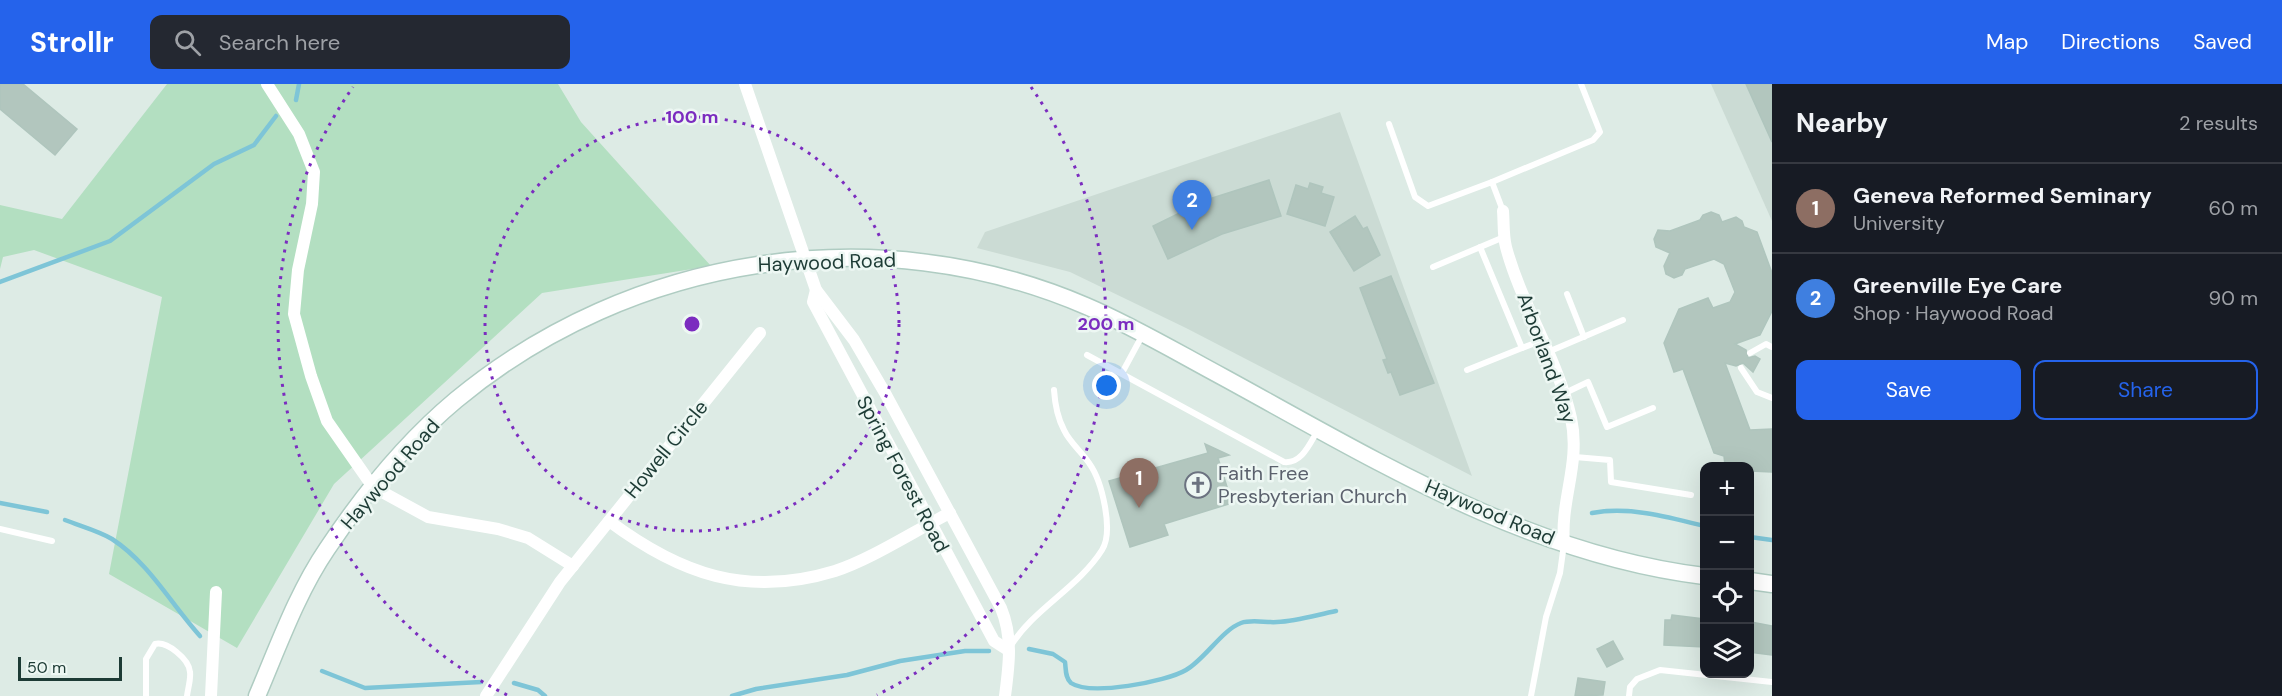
<!DOCTYPE html>
<html lang="en">
<head>
<meta charset="utf-8">
<style>
  :root { --surface:#171b24; --page:#242831; --text:#f1f3f6; --muted:#9ea1a6; --line:#363941; --accent:#2563eb }
  body { margin:0; font-family:"DM Sans",sans-serif; background:var(--page); color:var(--text) }
  .controls { position:absolute; right:18px; bottom:18px; display:grid; overflow:hidden; border-radius:12px; box-shadow:0 6px 24px #0002 }
  .controls button { width:54px; height:54px; display:grid; place-items:center; padding:0; border:0; border-bottom:2px solid var(--line); background:var(--surface); color:var(--text); font:30px sans-serif }
  .scale { position:absolute; left:18px; bottom:15px; width:104px; box-sizing:border-box; padding-left:6px; border:3px solid #1d3b35; border-top:0; font-size:16px; line-height:21px; white-space:nowrap; color:#1d3b35; -webkit-text-stroke:4px #edf7f3; paint-order:stroke }
  .you { position:absolute; left:1107px; top:302px; width:21px; height:21px; margin:-15px; border:4px solid #fff; border-radius:50%; background:#1a73e8; box-shadow:0 0 0 9px #1a73e833 }
  .badge { display:grid; place-items:center; width:39px; height:39px; border-radius:50%; background:var(--accent); color:#fff; font-size:20px; font-weight:700 }
  .pin { position:absolute; translate:-50% -50px; filter:drop-shadow(0 2px 3px #0008) }
  .pin::after { content:''; position:absolute; top:32px; width:21px; height:18px; background:inherit; clip-path:polygon(0 0,100% 0,50% 100%) }
  .list { margin:0; padding:0; list-style:none }
  h2 { display:flex; justify-content:space-between; align-items:center; height:78px; margin:0; padding:0 24px; font-size:26px }
  h2 small { font-size:20px; font-weight:400; color:var(--muted) }
  .list li { display:grid; grid-template-columns:39px 1fr auto; gap:18px; align-items:center; box-sizing:border-box; height:90px; padding:0 24px; border-top:2px solid var(--line) }
  .list b { display:block; font-size:22px; white-space:nowrap }
  .list p { margin:0; font-size:20px; white-space:nowrap; color:var(--muted) }
  .list em { font-size:20px; font-style:normal; color:var(--muted) }
  .actions { display:flex; gap:12px; padding:18px 24px }
  .actions a { flex:1; padding:14px 0; border:2px solid var(--accent); border-radius:12px; text-align:center; font-size:21px; color:var(--accent) }
  .actions .main { background:var(--accent); color:#fff }
  .icon { flex:none; width:33px; height:33px; fill:none; stroke:currentColor; stroke-width:2; stroke-linecap:round; stroke-linejoin:round }
  .map { position:relative; flex:none; width:1772px; height:612px; overflow:hidden }
  header { display:flex; align-items:center; gap:36px; box-sizing:border-box; height:84px; padding:0 30px; background:var(--accent); color:#fff }
  header strong { font-size:28px }
  nav { display:flex; gap:33px; margin-inline-start:auto; font-size:21px }
  .search { width:420px; height:54px; background:var(--page); display:flex; align-items:center; gap:15px; box-sizing:border-box; padding:0 21px; border-radius:12px; color:var(--muted); font-size:22px }
  main { display:flex }
  aside { flex:1; background:var(--surface) }
  .map>svg:first-child { display:block }
</style>
</head>
<body>
<header>
<strong>Strollr</strong>
<div class="search"><svg class="icon" aria-label="search" viewBox="0 0 24 24"><circle cx="10" cy="10" r="6"/><path d="M15 15l6 6"/></svg>Search here</div>
<nav><a>Map</a><a>Directions</a><a>Saved</a></nav>
</header>
<main>
<div class="map">
<svg width="1772" height="612" viewBox="0 0 1772 612">
  <rect width="100%" height="100%" fill="#ddebe5"/>
  <g fill="#cbdbd4">
    <polygon points="1711,0 1772,0 1772,137"/>
    <polygon points="1340,28 1472,392 1186,244 1070,188 977,164 985,148"/>
  </g>
  <polygon fill="#b3dfc1" points="167,0 558,0 581,38 711,182 542,209 334,400 237,564 109,490 162,213 34,166 3,173 0,185 0,121 62,135"/>
  <g fill="none" stroke-linecap="round" stroke-linejoin="round">
    <g stroke="#7ec5d7" stroke-width="4.5">
      <polyline points="296,16 299,0"/>
      <polyline points="0,198 110,157 214,80 254,61 276,32"/>
      <polyline points="0,419 47,428"/>
      <path d="M1592 429C1629 422 1669 433 1704 442"/>
      <path d="M65 436C80 442 99 447 112 455 149 479 171 520 200 552"/>
      <polyline points="1750,453 1772,456"/>
      <path d="M1029 565 1053 570 1065 578C1066 585 1065 594 1071 599 1090 612 1166 598 1186 586 1205 575 1222 546 1241 539 1252 535 1266 539 1277 538 1297 537 1316 531 1336 527"/>
      <polyline points="322,587 365,604 481,598"/>
      <polyline points="514,599 538,606 545,612"/>
      <polyline points="732,612 756,605 847,591 900,577 965,567 989,567"/>
    </g>
  </g>
  <g fill="#b2c6be" stroke="#afc5bd" stroke-width="1.5">
    <polygon points="0,0 23,0 77,45 55,71 0,25"/>
    <polygon points="1746,0 1772,0 1772,58"/>
    <polygon points="1269,96 1281,132 1222,150 1168,175 1153,142 1206,116"/>
    <polygon points="1310,99 1323,103 1321,109 1334,113 1325,142 1287,130 1296,101 1308,105"/>
    <polygon points="1711,128 1719,131 1722,138 1736,133 1742,137 1744,143 1757,148 1772,189 1772,227 1760,251 1735,260 1746,266 1748,274 1755,272 1760,275 1753,288 1743,279 1736,282 1725,279 1750,346 1772,345 1772,388 1751,387 1749,382 1725,382 1724,372 1714,369 1683,285 1674,288 1664,259 1679,225 1708,214 1713,224 1730,218 1735,208 1724,180 1714,175 1685,185 1682,191 1674,194 1666,190 1664,182 1670,169 1656,163 1654,155 1658,146 1670,147 1700,136 1703,131"/>
    <polygon points="1355,132 1363,145 1367,143 1380,171 1354,187 1330,148"/>
    <polygon points="1391,192 1434,299 1400,311 1391,288 1388,289 1383,276 1387,275 1360,204"/>
    <polygon points="1205,360 1229,371 1218,374 1232,419 1164,440 1168,451 1130,463 1109,397 1208,369"/>
    <polygon points="1672,531 1704,535 1704,563 1664,561 1665,536 1671,536"/>
    <polygon points="1751,538 1772,542 1772,571 1749,568"/>
    <polygon points="1613,557 1623,575 1607,583 1597,565"/>
    <polygon points="1578,594 1605,598 1603,611 1575,612"/>
  </g>
  <g fill="none" stroke-linecap="round" stroke-linejoin="round">
    <g stroke="#afccc2" stroke-width="19">
      <g id="secondary">
        <polyline points="1750,497 1772,500"/>
        <path d="M257 612C278 563 297 509 327 465 363 411 407 357 456 316 631 171 877 132 1086 222 1133 242 1178 269 1223 293 1375 376 1529 471 1704 492"/>
      </g>
    </g>
    <g stroke="#fff" stroke-width="6">
      <polyline points="1389,40 1415,113 1428,122 1492,98 1503,127"/>
      <polyline points="1492,98 1593,56 1600,48 1581,0"/>
      <polyline points="1480,163 1522,264 1543,256"/>
      <polyline points="1433,183 1504,153"/>
      <polyline points="1567,210 1584,253"/>
      <polyline points="1548,268 1623,236"/>
      <polyline points="1750,269 1766,260 1772,263"/>
      <path d="M1087 271 1284 378C1302 380 1310 359 1318 346"/>
      <polyline points="1741,284 1757,308 1772,314"/>
      <polyline points="1467,286 1522,264"/>
      <polyline points="1122,289 1143,250"/>
      <polyline points="1565,309 1588,298 1607,343 1653,324"/>
      <polyline points="1575,373 1610,376 1611,398 1691,411"/>
      <polyline points="0,445 52,457"/>
      <path d="M1010 563C1033 525 1078 504 1102 466 1114 447 1102 397 1089 379 1082 368 1070 359 1064 346 1057 333 1055 321 1054 306"/>
      <path d="M146 612V575L155 560C167 557 189 575 190 588 191 595 188 604 187 612"/>
      <polyline points="1531,612 1546,533 1560,489 1564,460"/>
      <polyline points="1629,612 1630,603 1637,595 1660,586 1772,598"/>
    </g>
    <g stroke="#fff" stroke-width="12">
      <polyline points="267,0 299,50 314,88 312,120 298,186 294,230 311,292 327,337 373,403 428,433 498,445 528,454 573,482"/>
      <path d="M745 0 816 206 854 256 885 309 1001 524C1013 553 1009 581 1005 612"/>
      <path d="M1503 127C1504 139 1503 152 1506 163 1521 220 1558 275 1571 334 1581 379 1560 416 1564 460"/>
      <polyline points="816,206 813,218 994,557 1008,566"/>
      <path d="M609 437C680 490 747 514 835 487 870 476 916 446 950 429"/>
      <polyline points="211,612 216,508"/>
      <polyline points="486,612 560,498 760,249"/>
    </g>
    <use href="#secondary" stroke="#fff" stroke-width="16"/>
  </g>
  <g fill="none" stroke="#7b2cbf" stroke-width="3" stroke-dasharray="3 6">
    <circle cx="692" cy="240" r="207"/>
    <path d="M507 611A414 414 0 0 1 353 3M1031 3A414 414 0 0 1 877 611"/>
  </g>
  <defs>
    <g id="church-ring" transform="scale(1.35)"><circle r="9.5" fill="#edf7f3" stroke="#6b7280" stroke-width="1.5"/><path d="M-1.2-6h2.4v3.5h3.3v2.4h-3.3V6h-2.4V-.1h-3.3v-2.4h3.3Z" fill="#6b7280"/></g>
  </defs>
  <g fill-rule="evenodd">
    <use href="#church-ring" x="1198" y="401"/>
  </g>
  <g text-anchor="middle" stroke-width="5" stroke-linejoin="round" paint-order="stroke">
    <g font-size="20" fill="#1d3b35" stroke="#edf7f3">
      <text transform="translate(827 178) rotate(-2)" y="7">Haywood Road</text>
      <text transform="translate(1547 274) rotate(70)" y="7">Arborland Way</text>
      <text transform="translate(666 365) rotate(-51)" y="7">Howell Circle</text>
      <text transform="translate(390 390) rotate(-49)" y="7">Haywood Road</text>
      <text transform="translate(903 390) rotate(62)" y="7">Spring Forest Road</text>
      <text transform="translate(1490 428) rotate(23)" y="7">Haywood Road</text>
    </g>
    <g font-size="20" fill="#5b616d" stroke="#edf7f3" text-anchor="start">
      <text x="1218" y="396">Faith Free<tspan x="1218" dy="23">Presbyterian Church</tspan></text>
    </g>
  </g>
  <circle cx="692" cy="240" r="9" fill="#7b2cbf" stroke="#edf7f3" stroke-width="3"/>
  <g font-size="18" text-anchor="middle" font-weight="bold" fill="#7b2cbf" stroke="#edf7f3" stroke-width="5" stroke-linejoin="round" paint-order="stroke">
    <text x="692" y="39">100 m</text>
    <text x="1106" y="246">200 m</text>
  </g>
</svg>
<div class="controls">
<button>+</button>
<button>−</button>
<button><svg class="icon" aria-label="locate" viewBox="0 0 24 24"><circle cx="12" cy="12" r="6"/><path d="M12 2v4M12 18v4M2 12h4M18 12h4"/></svg></button>
<button><svg class="icon" aria-label="layers" viewBox="0 0 24 24"><path d="M12 4l9 5-9 5-9-5zM3 14l9 5 9-5"/></svg></button>
</div>
<div class="scale">50 m</div>
<div class="you"></div>
<div class="pin badge" style="left:1139px;top:424px;background:#8d6e63">1</div>
<div class="pin badge" style="left:1192px;top:146px;background:#3f7fe0">2</div>
</div>
<aside>
<h2>Nearby<small>2 results</small></h2>
<ul class="list">
<li><span class="badge" style="background:#8d6e63">1</span><div><b>Geneva Reformed Seminary</b><p>University</p></div><em>60 m</em></li>
<li><span class="badge" style="background:#3f7fe0">2</span><div><b>Greenville Eye Care</b><p>Shop · Haywood Road</p></div><em>90 m</em></li>
</ul>
<div class="actions"><a class="main">Save</a><a>Share</a></div>
</aside>
</main>
</body>
</html>
